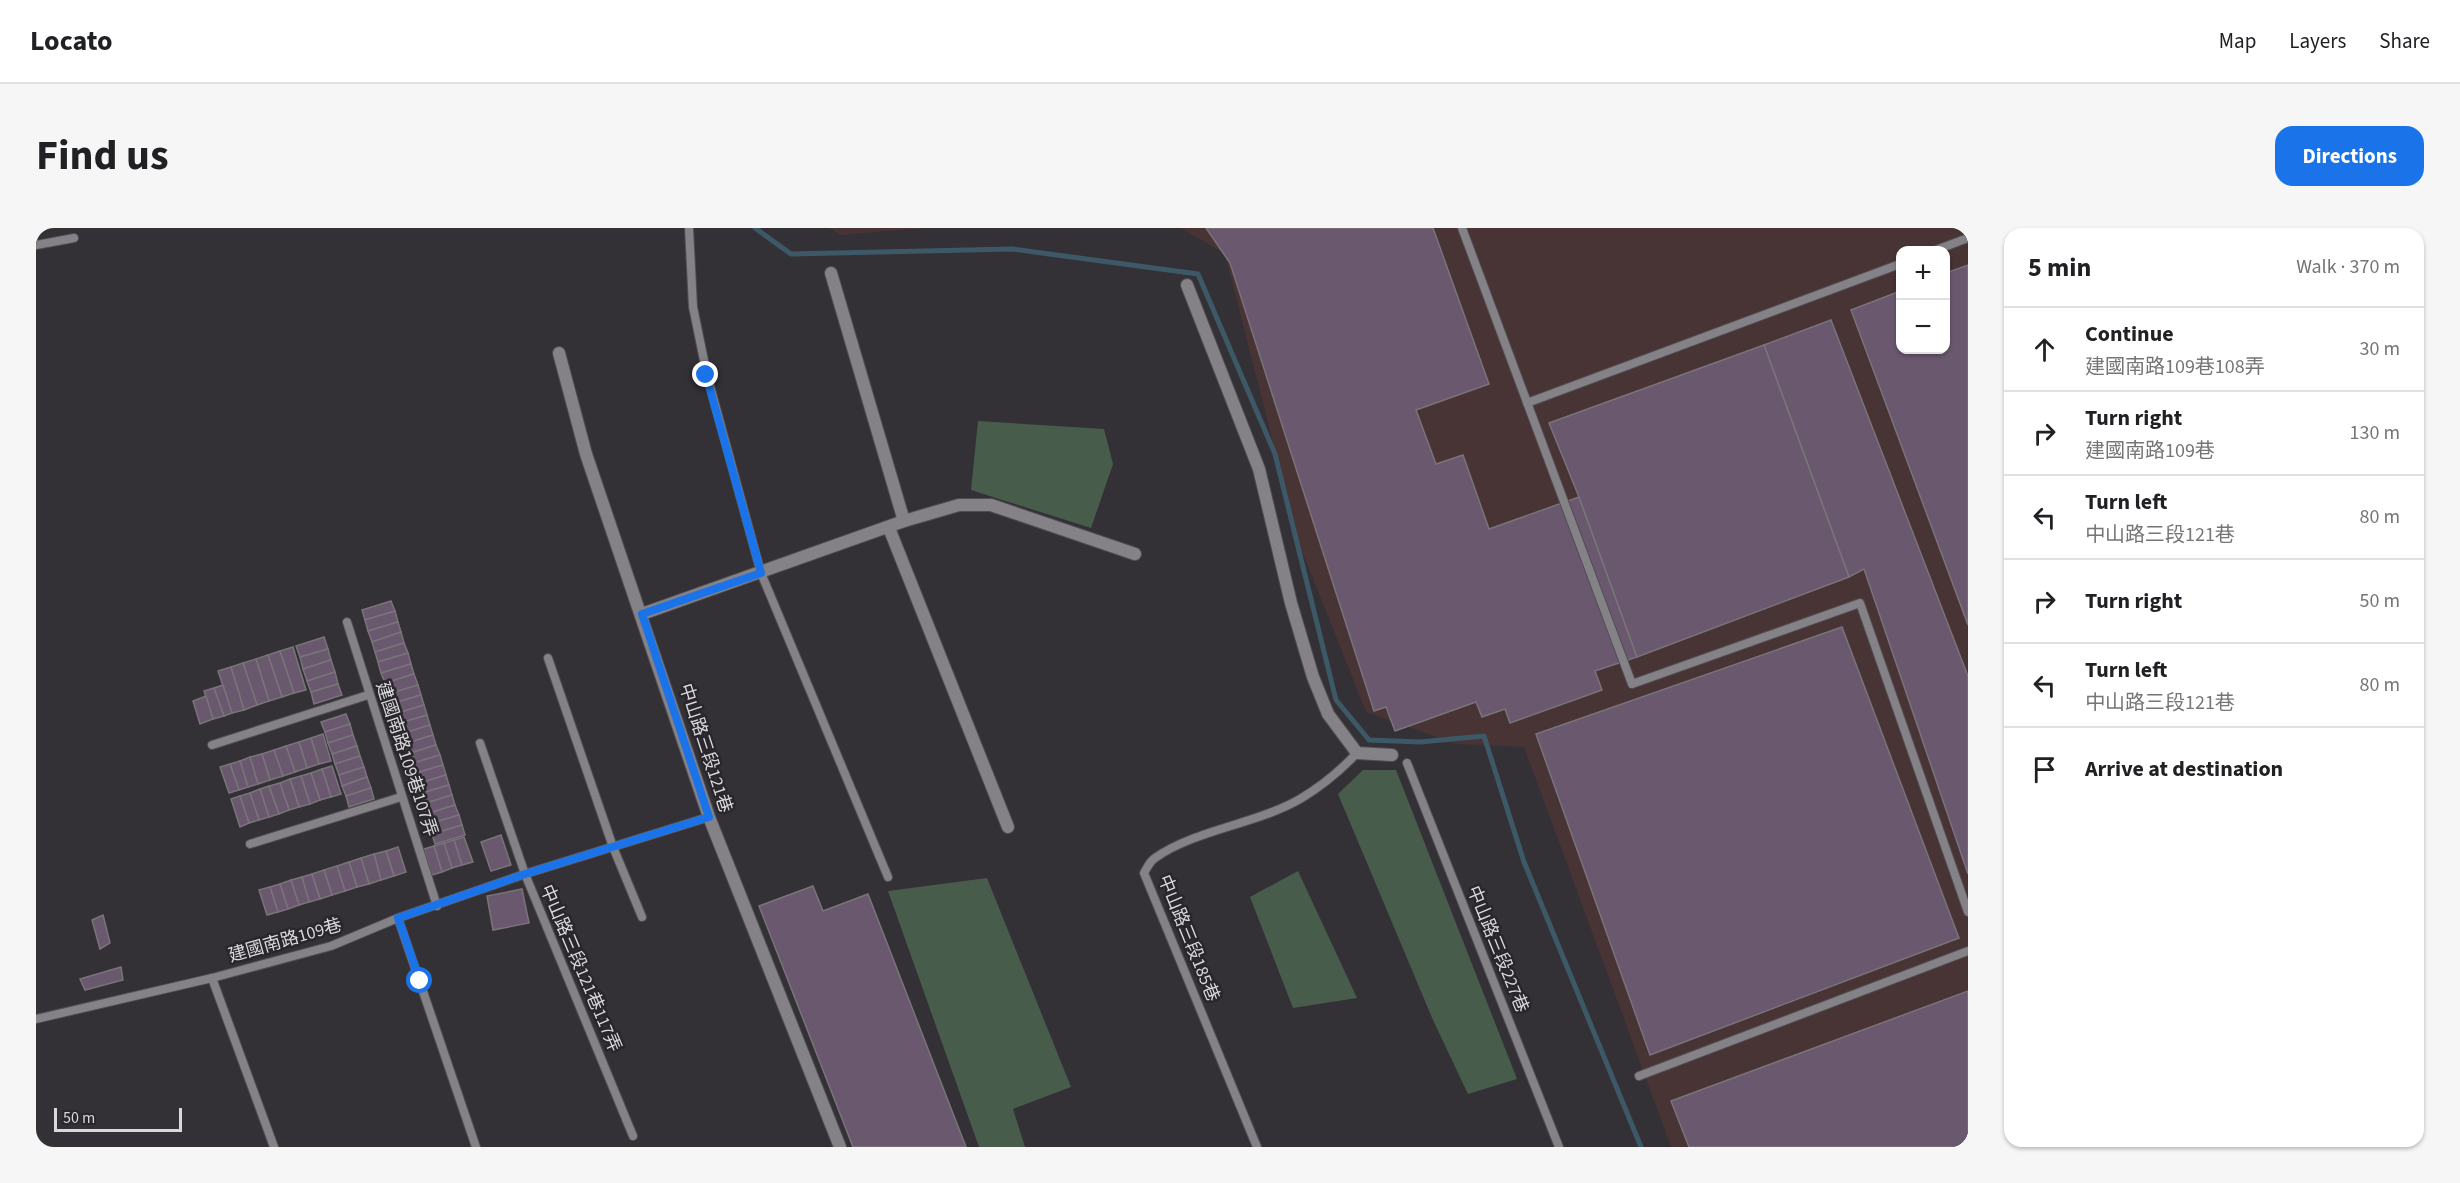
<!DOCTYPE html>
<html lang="en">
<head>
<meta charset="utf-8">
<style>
  :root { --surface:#fff; --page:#f6f6f6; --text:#202124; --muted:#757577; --line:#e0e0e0; --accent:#1a73e8 }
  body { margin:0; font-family:"Source Sans 3","Noto Sans TC",sans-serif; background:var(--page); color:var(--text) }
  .controls { position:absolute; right:18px; top:18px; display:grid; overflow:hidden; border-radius:12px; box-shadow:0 2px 4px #0004 }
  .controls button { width:54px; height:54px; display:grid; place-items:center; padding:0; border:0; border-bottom:2px solid var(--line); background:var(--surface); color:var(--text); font:30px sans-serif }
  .scale { position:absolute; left:18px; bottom:15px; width:128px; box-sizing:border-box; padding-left:6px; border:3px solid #dad8db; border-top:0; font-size:16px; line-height:21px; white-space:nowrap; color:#dad8db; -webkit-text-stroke:4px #29272c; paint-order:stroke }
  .stop { position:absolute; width:18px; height:18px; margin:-14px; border:4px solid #1a73e8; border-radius:50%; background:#fff }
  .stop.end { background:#1a73e8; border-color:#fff; box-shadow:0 2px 6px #0008 }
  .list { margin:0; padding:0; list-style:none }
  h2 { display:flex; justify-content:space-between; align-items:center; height:78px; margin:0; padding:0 24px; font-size:26px }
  h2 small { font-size:20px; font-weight:400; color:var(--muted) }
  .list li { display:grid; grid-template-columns:39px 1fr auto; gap:18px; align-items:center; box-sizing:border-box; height:84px; padding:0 24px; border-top:2px solid var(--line) }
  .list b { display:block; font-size:22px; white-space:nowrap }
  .list p { margin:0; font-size:20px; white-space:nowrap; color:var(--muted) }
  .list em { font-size:20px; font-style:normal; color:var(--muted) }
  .icon { flex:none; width:33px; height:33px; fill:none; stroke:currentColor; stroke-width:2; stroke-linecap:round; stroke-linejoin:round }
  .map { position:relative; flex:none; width:1932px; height:919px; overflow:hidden; border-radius:18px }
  header { display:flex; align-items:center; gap:36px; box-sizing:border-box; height:84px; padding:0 30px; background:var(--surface); border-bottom:2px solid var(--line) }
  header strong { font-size:28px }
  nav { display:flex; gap:33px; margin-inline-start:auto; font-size:21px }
  .intro { display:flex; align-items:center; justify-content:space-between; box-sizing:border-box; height:144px; padding:0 36px }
  h1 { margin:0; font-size:42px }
  .button { padding:15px 27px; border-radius:18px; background:var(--accent); color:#fff; font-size:21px; font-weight:700 }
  main { display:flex; gap:36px; padding:0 36px }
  aside { flex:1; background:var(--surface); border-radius:18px; box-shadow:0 2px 4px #0004 }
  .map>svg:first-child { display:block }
</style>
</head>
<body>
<header>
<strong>Locato</strong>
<nav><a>Map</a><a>Layers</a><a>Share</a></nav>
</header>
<div class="intro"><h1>Find us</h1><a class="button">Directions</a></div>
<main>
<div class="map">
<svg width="1932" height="919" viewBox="0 0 1932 919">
  <rect width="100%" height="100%" fill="#333136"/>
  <g fill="#483335" fill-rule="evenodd">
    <polygon points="793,0 889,0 804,7"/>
    <path d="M1145 0H1932V919H1635L1488 519 1420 516 1330 484 1262 313 1189 26ZM1864 22H1910V122H1864Z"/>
  </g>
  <g fill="#485c4b">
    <polygon points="942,193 1068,201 1077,236 1055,300 935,262"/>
    <polygon points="1327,542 1360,542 1481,851 1432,866 1397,792 1302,566"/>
    <polygon points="1262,643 1321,770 1257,780 1214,669"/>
    <polygon points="951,650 1035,859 977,881 989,919 943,919 852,663"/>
  </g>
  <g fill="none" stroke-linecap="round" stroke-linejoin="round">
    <polyline stroke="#3d5968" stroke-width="5" points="719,0 755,26 976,21 1162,46 1239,226 1300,472 1333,512 1384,514 1448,508 1488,634 1605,919"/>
  </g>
  <g fill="#6a586f" stroke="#787479" stroke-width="1.5">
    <polygon points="1170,0 1397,0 1453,156 1380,182 1400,236 1427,227 1453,301 1543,269 1601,429 1559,443 1566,462 1474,495 1469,481 1446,489 1440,474 1359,503 1350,479 1338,483 1194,35"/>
    <polygon points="1932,37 1932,397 1815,82 1864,63 1864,122 1910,122 1910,45"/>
    <polygon points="1795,92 1932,448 1932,646 1828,341 1813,349 1728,117"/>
    <polygon points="1728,117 1813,349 1601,429 1543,269 1513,195"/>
    <polygon points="355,373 359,383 329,392 326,382"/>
    <polygon points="359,383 362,394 332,403 329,392"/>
    <polygon points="362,394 365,404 336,414 332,403"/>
    <polygon points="1806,399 1923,710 1614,827 1500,506"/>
    <polygon points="365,404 368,415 339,424 336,414"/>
    <polygon points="288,409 292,421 264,429 260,418"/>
    <polygon points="368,415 372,425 342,434 339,424"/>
    <polygon points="257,419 270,462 258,465 244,423"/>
    <polygon points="292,421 295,432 267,441 264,429"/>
    <polygon points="244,423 258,465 246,469 232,427"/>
    <polygon points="372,425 375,436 345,445 342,434"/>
    <polygon points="232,427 246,469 233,473 220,431"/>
    <polygon points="220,431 233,473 221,477 207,435"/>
    <polygon points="295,432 299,444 271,453 267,441"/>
    <polygon points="207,435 221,477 208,482 195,439"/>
    <polygon points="375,436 378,446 349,455 345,445"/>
    <polygon points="195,439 208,482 196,485 182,443"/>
    <polygon points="299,444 302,456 275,464 271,453"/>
    <polygon points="378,446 382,457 352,466 349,455"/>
    <polygon points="302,456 306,467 278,476 275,464"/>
    <polygon points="187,457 196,485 188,488 178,460"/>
    <polygon points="382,457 385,467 355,476 352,466"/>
    <polygon points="178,460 188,488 177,491 168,463"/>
    <polygon points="385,467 388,477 358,486 355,476"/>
    <polygon points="170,468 177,491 164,496 157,473"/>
    <polygon points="388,477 391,487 361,496 358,486"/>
    <polygon points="310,486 314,496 289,504 285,494"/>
    <polygon points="391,487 394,497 365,506 361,496"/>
    <polygon points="314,496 317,507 292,515 289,504"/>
    <polygon points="394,497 397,507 368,516 365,506"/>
    <polygon points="287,506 295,533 283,536 275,510"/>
    <polygon points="317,507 321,518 296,526 292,515"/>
    <polygon points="397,507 400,517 371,526 368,516"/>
    <polygon points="275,510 283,536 271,540 263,514"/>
    <polygon points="263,514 271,540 259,544 250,518"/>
    <polygon points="400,517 404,527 374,536 371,526"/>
    <polygon points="250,518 259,544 247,548 238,522"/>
    <polygon points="321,518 324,528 299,536 296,526"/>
    <polygon points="238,522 247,548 234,552 226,526"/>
    <polygon points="226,526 234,552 222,556 214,529"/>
    <polygon points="404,527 407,537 377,546 374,536"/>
    <polygon points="324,528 328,539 303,547 299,536"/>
    <polygon points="214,529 222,556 212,559 204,533"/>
    <polygon points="204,533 212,559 203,562 194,536"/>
    <polygon points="194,536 203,562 193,565 184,539"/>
    <polygon points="407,537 410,547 380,556 377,546"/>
    <polygon points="296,538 305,566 295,569 286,541"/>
    <polygon points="328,539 331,549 306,558 303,547"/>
    <polygon points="286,541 295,569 284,572 275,545"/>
    <polygon points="275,545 284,572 274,576 265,548"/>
    <polygon points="410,547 413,557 383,566 380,556"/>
    <polygon points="265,548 274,576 263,579 254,551"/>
    <polygon points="331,549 335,560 310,568 306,558"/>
    <polygon points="254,551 263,579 253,582 244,555"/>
    <polygon points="244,555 253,582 243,586 233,558"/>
    <polygon points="413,557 416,567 387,576 383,566"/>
    <polygon points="233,558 243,586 233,589 224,561"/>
    <polygon points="335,560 338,571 313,579 310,568"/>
    <polygon points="224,561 233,589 223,592 214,565"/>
    <polygon points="214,565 223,592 213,595 204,568"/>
    <polygon points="416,567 419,577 390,586 387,576"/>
    <polygon points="204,568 213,595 204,599 195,571"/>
    <polygon points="419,577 423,587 393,596 390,586"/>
    <polygon points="423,587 426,597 396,606 393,596"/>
    <polygon points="426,597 429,607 399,616 396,606"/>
    <polygon points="465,607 475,637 455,643 445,614"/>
    <polygon points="428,609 437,634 426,637 418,612"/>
    <polygon points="418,612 426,637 416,640 408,615"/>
    <polygon points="408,615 416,640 406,644 398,618"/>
    <polygon points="398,618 406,644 396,647 388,621"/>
    <polygon points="362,619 370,644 358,648 350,623"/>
    <polygon points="350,623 358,648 345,652 338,626"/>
    <polygon points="338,626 345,652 333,656 325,630"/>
    <polygon points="325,630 333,656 321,659 313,634"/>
    <polygon points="313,634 321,659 309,663 301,638"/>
    <polygon points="301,638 309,663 296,667 288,642"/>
    <polygon points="288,642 296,667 284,671 276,646"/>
    <polygon points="276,646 284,671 273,674 266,649"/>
    <polygon points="266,649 273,674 263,677 255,652"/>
    <polygon points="255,652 263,677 252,681 244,656"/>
    <polygon points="244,656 252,681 242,684 234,659"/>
    <polygon points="777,658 787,683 832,666 930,919 817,919 723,678"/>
    <polygon points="234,659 242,684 231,687 223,662"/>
    <polygon points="486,661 493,695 457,702 451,668"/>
    <polygon points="67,687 74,715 64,721 56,692"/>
    <polygon points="85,739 87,752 49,762 44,751"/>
    <polygon points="1932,763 1932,919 1653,919 1635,873"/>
  </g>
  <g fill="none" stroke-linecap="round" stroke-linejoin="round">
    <g stroke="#504e52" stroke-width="10">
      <g id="service">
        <polyline points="653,0 657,79 671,147 725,345 852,649"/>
        <polyline points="1426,0 1596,456 1824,375 1932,684"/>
        <polyline points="0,17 38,10"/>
        <polyline points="1900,22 1932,10"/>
        <polyline points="1491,175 1864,36"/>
        <polyline points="311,394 401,678"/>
        <polyline points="512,430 577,619 606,689"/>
        <polyline points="444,515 489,646 597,908"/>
        <polyline points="176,517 332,467"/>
        <polyline points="1371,535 1523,919"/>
        <polyline points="214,616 365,569"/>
        <polyline points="362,690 440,919"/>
        <polyline points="176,750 238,919"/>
        <polyline points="0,791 176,750 295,718 362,690 489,646 673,589"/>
        <polyline points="1603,848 1932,723"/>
        <path d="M1221 919 1108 645C1111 640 1114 633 1119 630 1158 602 1221 596 1264 571 1286 558 1303 544 1321 525"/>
      </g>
    </g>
    <g stroke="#504e52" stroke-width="14">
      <g id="minor">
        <polyline points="795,45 868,293"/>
        <polyline points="1151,57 1223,241 1255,375 1277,449 1292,486 1321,525 1356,527"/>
        <polyline points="523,125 550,226 673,589 804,919"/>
        <polyline points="853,300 972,599"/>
        <polyline points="606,386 868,293 923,277 955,277 1099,326"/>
      </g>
    </g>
    <use href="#service" stroke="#848287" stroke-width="8"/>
    <use href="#minor" stroke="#848287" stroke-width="12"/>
  </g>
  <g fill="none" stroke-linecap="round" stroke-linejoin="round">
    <polyline stroke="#1a73e8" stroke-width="8" points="384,753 362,690 489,646 673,589 606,386 725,345 670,147"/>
  </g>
  <g text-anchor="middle" stroke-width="5" stroke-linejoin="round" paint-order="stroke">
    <g font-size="18" fill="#dad8db" stroke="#29272c">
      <text transform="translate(670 520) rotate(72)" y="6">中山路三段121巷</text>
      <text transform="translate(371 531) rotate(72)" y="6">建國南路109巷107弄</text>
      <text transform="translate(1153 710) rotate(68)" y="6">中山路三段185巷</text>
      <text transform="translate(249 712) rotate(-16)" y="6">建國南路109巷</text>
      <text transform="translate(1462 721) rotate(68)" y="6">中山路三段227巷</text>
      <text transform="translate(545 740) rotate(67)" y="6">中山路三段121巷117弄</text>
    </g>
  </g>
</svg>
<div class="controls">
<button>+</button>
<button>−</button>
</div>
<div class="scale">50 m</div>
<div class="stop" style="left:384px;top:753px"></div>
<div class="stop end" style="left:670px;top:147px"></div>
</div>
<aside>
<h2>5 min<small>Walk · 370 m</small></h2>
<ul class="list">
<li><svg class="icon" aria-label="ahead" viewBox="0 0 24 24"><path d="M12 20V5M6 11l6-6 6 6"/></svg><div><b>Continue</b><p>建國南路109巷108弄</p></div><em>30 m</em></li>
<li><svg class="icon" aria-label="right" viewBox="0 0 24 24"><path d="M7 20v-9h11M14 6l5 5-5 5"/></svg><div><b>Turn right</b><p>建國南路109巷</p></div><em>130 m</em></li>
<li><svg class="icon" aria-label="left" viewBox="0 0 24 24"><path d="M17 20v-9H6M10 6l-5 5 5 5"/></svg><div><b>Turn left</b><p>中山路三段121巷</p></div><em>80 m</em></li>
<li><svg class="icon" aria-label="right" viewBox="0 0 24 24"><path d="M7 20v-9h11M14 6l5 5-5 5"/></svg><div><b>Turn right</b></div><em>50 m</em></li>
<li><svg class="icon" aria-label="left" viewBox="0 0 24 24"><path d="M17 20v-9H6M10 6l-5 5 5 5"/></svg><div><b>Turn left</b><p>中山路三段121巷</p></div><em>80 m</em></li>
<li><svg class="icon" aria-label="arrive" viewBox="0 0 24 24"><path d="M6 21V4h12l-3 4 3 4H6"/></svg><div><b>Arrive at destination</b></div></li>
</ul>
</aside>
</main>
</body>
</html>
